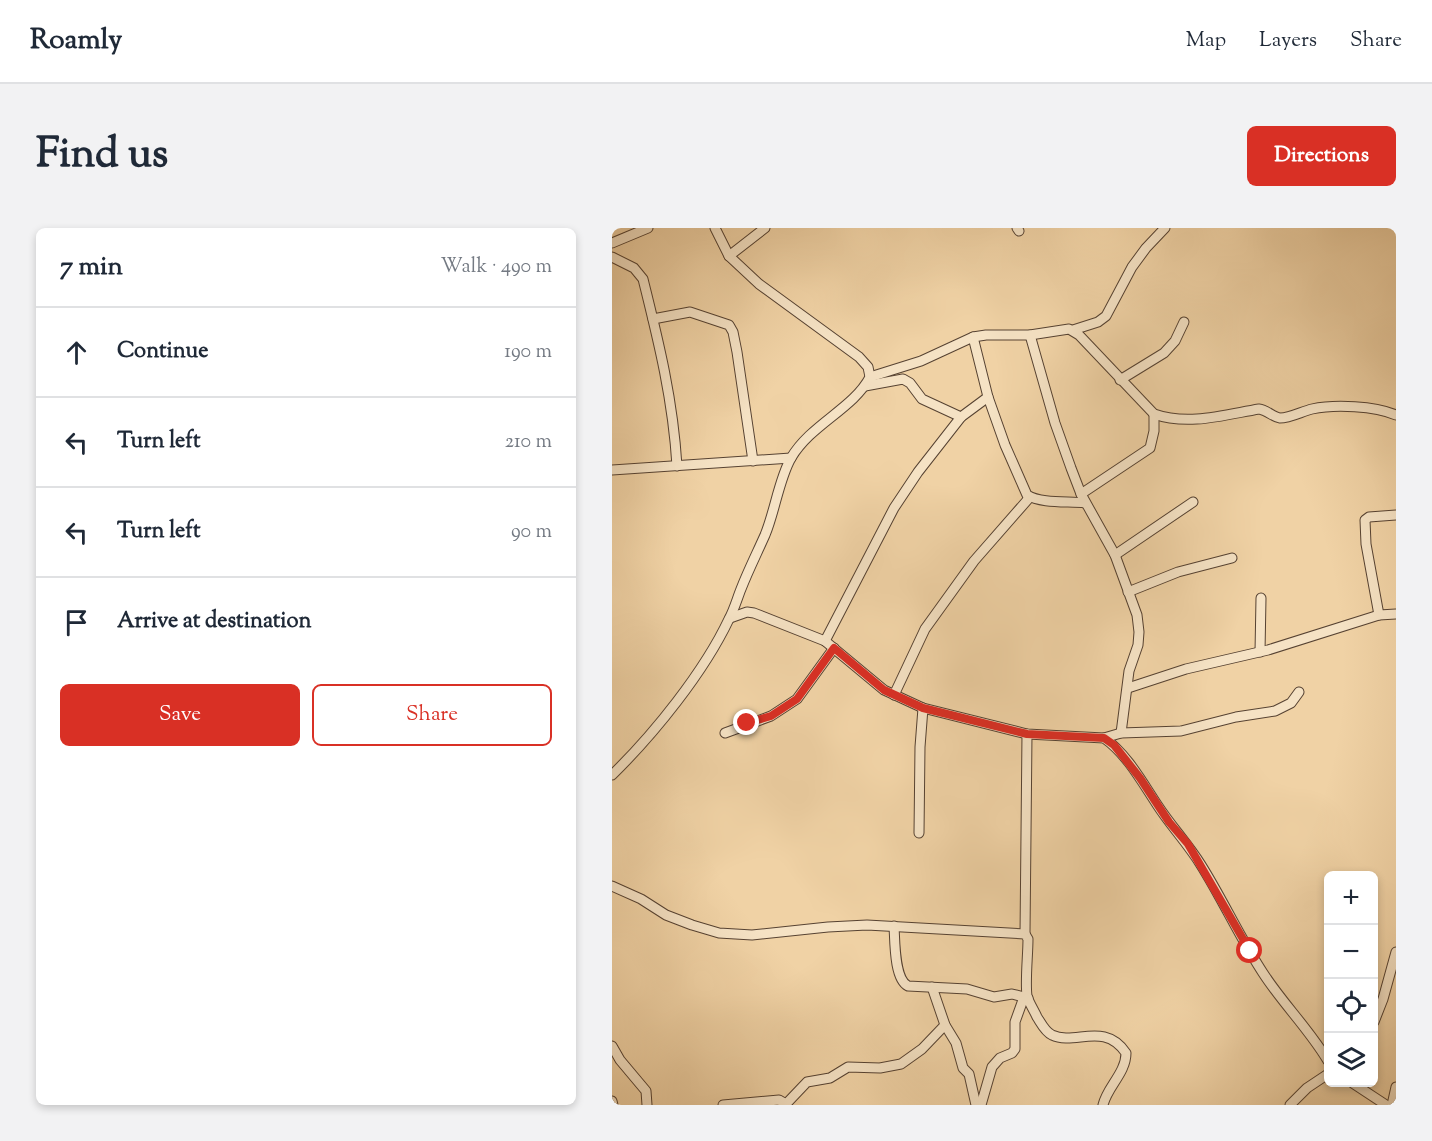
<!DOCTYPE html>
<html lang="en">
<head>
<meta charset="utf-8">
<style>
  :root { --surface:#fff; --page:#f2f2f3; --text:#1f2937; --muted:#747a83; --line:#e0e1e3; --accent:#d93025 }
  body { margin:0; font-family:"Sorts Mill Goudy",serif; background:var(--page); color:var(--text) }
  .controls { position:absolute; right:18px; bottom:18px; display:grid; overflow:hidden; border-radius:9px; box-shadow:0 3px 9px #0003 }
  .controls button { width:54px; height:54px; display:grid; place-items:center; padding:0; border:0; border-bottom:2px solid var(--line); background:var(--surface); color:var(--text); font:30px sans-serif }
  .stop { position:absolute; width:18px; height:18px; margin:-14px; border:4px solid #d93025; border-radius:50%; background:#fff }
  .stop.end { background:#d93025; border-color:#fff; box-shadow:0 2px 6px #0008 }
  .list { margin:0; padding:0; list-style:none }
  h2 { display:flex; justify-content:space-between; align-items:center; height:78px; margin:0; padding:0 24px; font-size:26px }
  h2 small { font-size:20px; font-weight:400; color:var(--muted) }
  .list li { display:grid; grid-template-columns:39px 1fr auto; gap:18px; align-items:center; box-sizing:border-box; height:90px; padding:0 24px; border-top:2px solid var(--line) }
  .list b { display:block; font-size:22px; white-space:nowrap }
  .list em { font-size:20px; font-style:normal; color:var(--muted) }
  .actions { display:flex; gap:12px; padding:18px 24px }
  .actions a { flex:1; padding:14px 0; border:2px solid var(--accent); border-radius:9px; text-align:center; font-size:21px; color:var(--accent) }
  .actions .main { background:var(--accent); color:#fff }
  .icon { flex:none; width:33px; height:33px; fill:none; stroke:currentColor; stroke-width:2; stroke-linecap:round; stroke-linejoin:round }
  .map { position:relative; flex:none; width:784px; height:877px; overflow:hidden; border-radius:9px }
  header { display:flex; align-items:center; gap:36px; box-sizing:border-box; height:84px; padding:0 30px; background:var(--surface); border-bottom:2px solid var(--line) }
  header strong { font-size:28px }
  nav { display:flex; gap:33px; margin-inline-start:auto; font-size:21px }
  .intro { display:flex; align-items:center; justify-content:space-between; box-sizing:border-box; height:144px; padding:0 36px }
  h1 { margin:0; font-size:42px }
  .button { padding:15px 27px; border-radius:9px; background:var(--accent); color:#fff; font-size:21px; font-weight:700 }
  main { display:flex; gap:36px; padding:0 36px }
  aside { flex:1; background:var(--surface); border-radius:9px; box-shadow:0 3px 9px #0003 }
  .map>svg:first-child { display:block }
</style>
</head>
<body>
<header>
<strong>Roamly</strong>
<nav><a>Map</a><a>Layers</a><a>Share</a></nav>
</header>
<div class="intro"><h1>Find us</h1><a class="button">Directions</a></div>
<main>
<aside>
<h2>7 min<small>Walk · 490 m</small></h2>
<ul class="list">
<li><svg class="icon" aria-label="ahead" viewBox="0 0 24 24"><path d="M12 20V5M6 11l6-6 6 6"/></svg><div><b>Continue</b></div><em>190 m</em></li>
<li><svg class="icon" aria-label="left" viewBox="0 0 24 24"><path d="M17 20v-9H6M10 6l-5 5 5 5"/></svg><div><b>Turn left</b></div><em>210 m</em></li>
<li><svg class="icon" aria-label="left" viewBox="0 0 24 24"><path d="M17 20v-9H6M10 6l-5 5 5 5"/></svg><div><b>Turn left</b></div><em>90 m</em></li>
<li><svg class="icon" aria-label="arrive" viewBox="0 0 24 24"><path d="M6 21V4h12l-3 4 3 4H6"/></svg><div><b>Arrive at destination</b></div></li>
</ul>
<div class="actions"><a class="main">Save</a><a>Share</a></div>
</aside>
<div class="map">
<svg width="784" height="877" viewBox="0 0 784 877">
  <rect width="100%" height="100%" fill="#f0d2a5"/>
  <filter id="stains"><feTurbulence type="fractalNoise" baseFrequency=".00333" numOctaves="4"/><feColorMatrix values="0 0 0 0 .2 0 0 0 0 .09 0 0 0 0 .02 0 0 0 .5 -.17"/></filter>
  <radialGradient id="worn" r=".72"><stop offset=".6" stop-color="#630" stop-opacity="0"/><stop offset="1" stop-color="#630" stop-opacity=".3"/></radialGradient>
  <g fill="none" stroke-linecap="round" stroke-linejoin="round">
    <g stroke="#564232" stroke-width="11">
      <g id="minor">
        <polyline points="405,0 407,3"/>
        <polyline points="0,15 36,0"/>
        <polyline points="117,28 153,0"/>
        <path d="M0 29 22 40 31 51C47 115 61 172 65 238"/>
        <polyline points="41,91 78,84 117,97 121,104 125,124 141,233"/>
        <polyline points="461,102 486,94 494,88 520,39 534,20 553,0"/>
        <polyline points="418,107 443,195 459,240 469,266 503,327 525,387 527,404 526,417 517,443 509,505"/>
        <path d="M361 109 376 169 393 217 415 267C430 276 456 273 473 275"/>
        <path d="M258 149 309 133 361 109 374 107H418L457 101 467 107 542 186C576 198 612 187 647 181 655 182 661 189 668 190 678 190 691 183 700 181 723 176 763 178 784 187"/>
        <polyline points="508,152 552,125 563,113 572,94"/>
        <polyline points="253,158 291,151 298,155 310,171 349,189"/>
        <polyline points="0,242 179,230"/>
        <polyline points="469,266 538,220 542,203 542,186"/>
        <polyline points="503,327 581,274"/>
        <polyline points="516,364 566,344 620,330"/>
        <polyline points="767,387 754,316 753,292 757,289 784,287"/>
        <path d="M118 390 135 384 142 385 213 413 272 462 311 480 415 506 492 510C515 526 530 554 546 578 559 598 576 616 589 637 611 672 628 710 651 745 671 776 697 801 716 833"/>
        <polyline points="213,413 282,280 306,244 349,189 376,169"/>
        <polyline points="648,424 649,370"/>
        <polyline points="516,460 574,441 656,422 767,387 784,386"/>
        <polyline points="282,467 313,401 362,333 418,269"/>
        <polyline points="113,505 159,488 185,471 222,420"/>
        <polyline points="492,510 509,505 569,503 624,489 663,483 679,475 687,464"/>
        <path d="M0 547C42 506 92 444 117 391 122 382 125 371 129 361 136 343 145 325 153 307 163 283 167 251 179 230 199 196 241 181 258 149L256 139 247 129 147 56 117 28 103 0"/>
        <polyline points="307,605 308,519 311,480"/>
        <path d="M0 658 29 671 54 687 80 697 107 705 140 707 216 699 255 697 413 706 416 711C416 727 413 753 415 768 417 775 422 782 425 789 429 795 433 804 440 807 463 818 492 793 514 825 514 845 495 859 491 877"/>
        <path d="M282 698C283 713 282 751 296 758L355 761 382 769 400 766 416 770"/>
        <polyline points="413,706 415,506"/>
        <polyline points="320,759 333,797 344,815 351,840 357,846 364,877"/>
        <polyline points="762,794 771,771 784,724"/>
        <polyline points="0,818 8,832 34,863 35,877"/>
        <polyline points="739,854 774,877"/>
        <polyline points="0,873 1,877"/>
        <polyline points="111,877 167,872 174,876 195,854 218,850 236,839 268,840 289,836 310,821 333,797"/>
        <polyline points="369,877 380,839 388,830 400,825 403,821 403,794 412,769"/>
        <polyline points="678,877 695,860 716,846"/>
        <polyline points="780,877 784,859"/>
      </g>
    </g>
    <use href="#minor" stroke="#f5e2c4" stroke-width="9"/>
  </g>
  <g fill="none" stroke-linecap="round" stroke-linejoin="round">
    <polyline stroke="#d93025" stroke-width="8" points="135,495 159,488 185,471 222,420 272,462 311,480 415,506 492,510 502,517 528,550 557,594 576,616 638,723"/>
  </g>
  <rect width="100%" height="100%" filter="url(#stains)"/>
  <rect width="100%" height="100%" fill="url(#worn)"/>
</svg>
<div class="controls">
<button>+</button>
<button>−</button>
<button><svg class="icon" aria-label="locate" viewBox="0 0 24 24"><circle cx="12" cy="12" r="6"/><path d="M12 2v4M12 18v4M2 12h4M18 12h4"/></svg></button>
<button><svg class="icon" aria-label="layers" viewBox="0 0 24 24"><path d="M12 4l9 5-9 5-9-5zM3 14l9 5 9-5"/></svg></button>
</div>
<div class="stop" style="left:638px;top:723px"></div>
<div class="stop end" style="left:135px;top:495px"></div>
</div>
</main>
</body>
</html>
